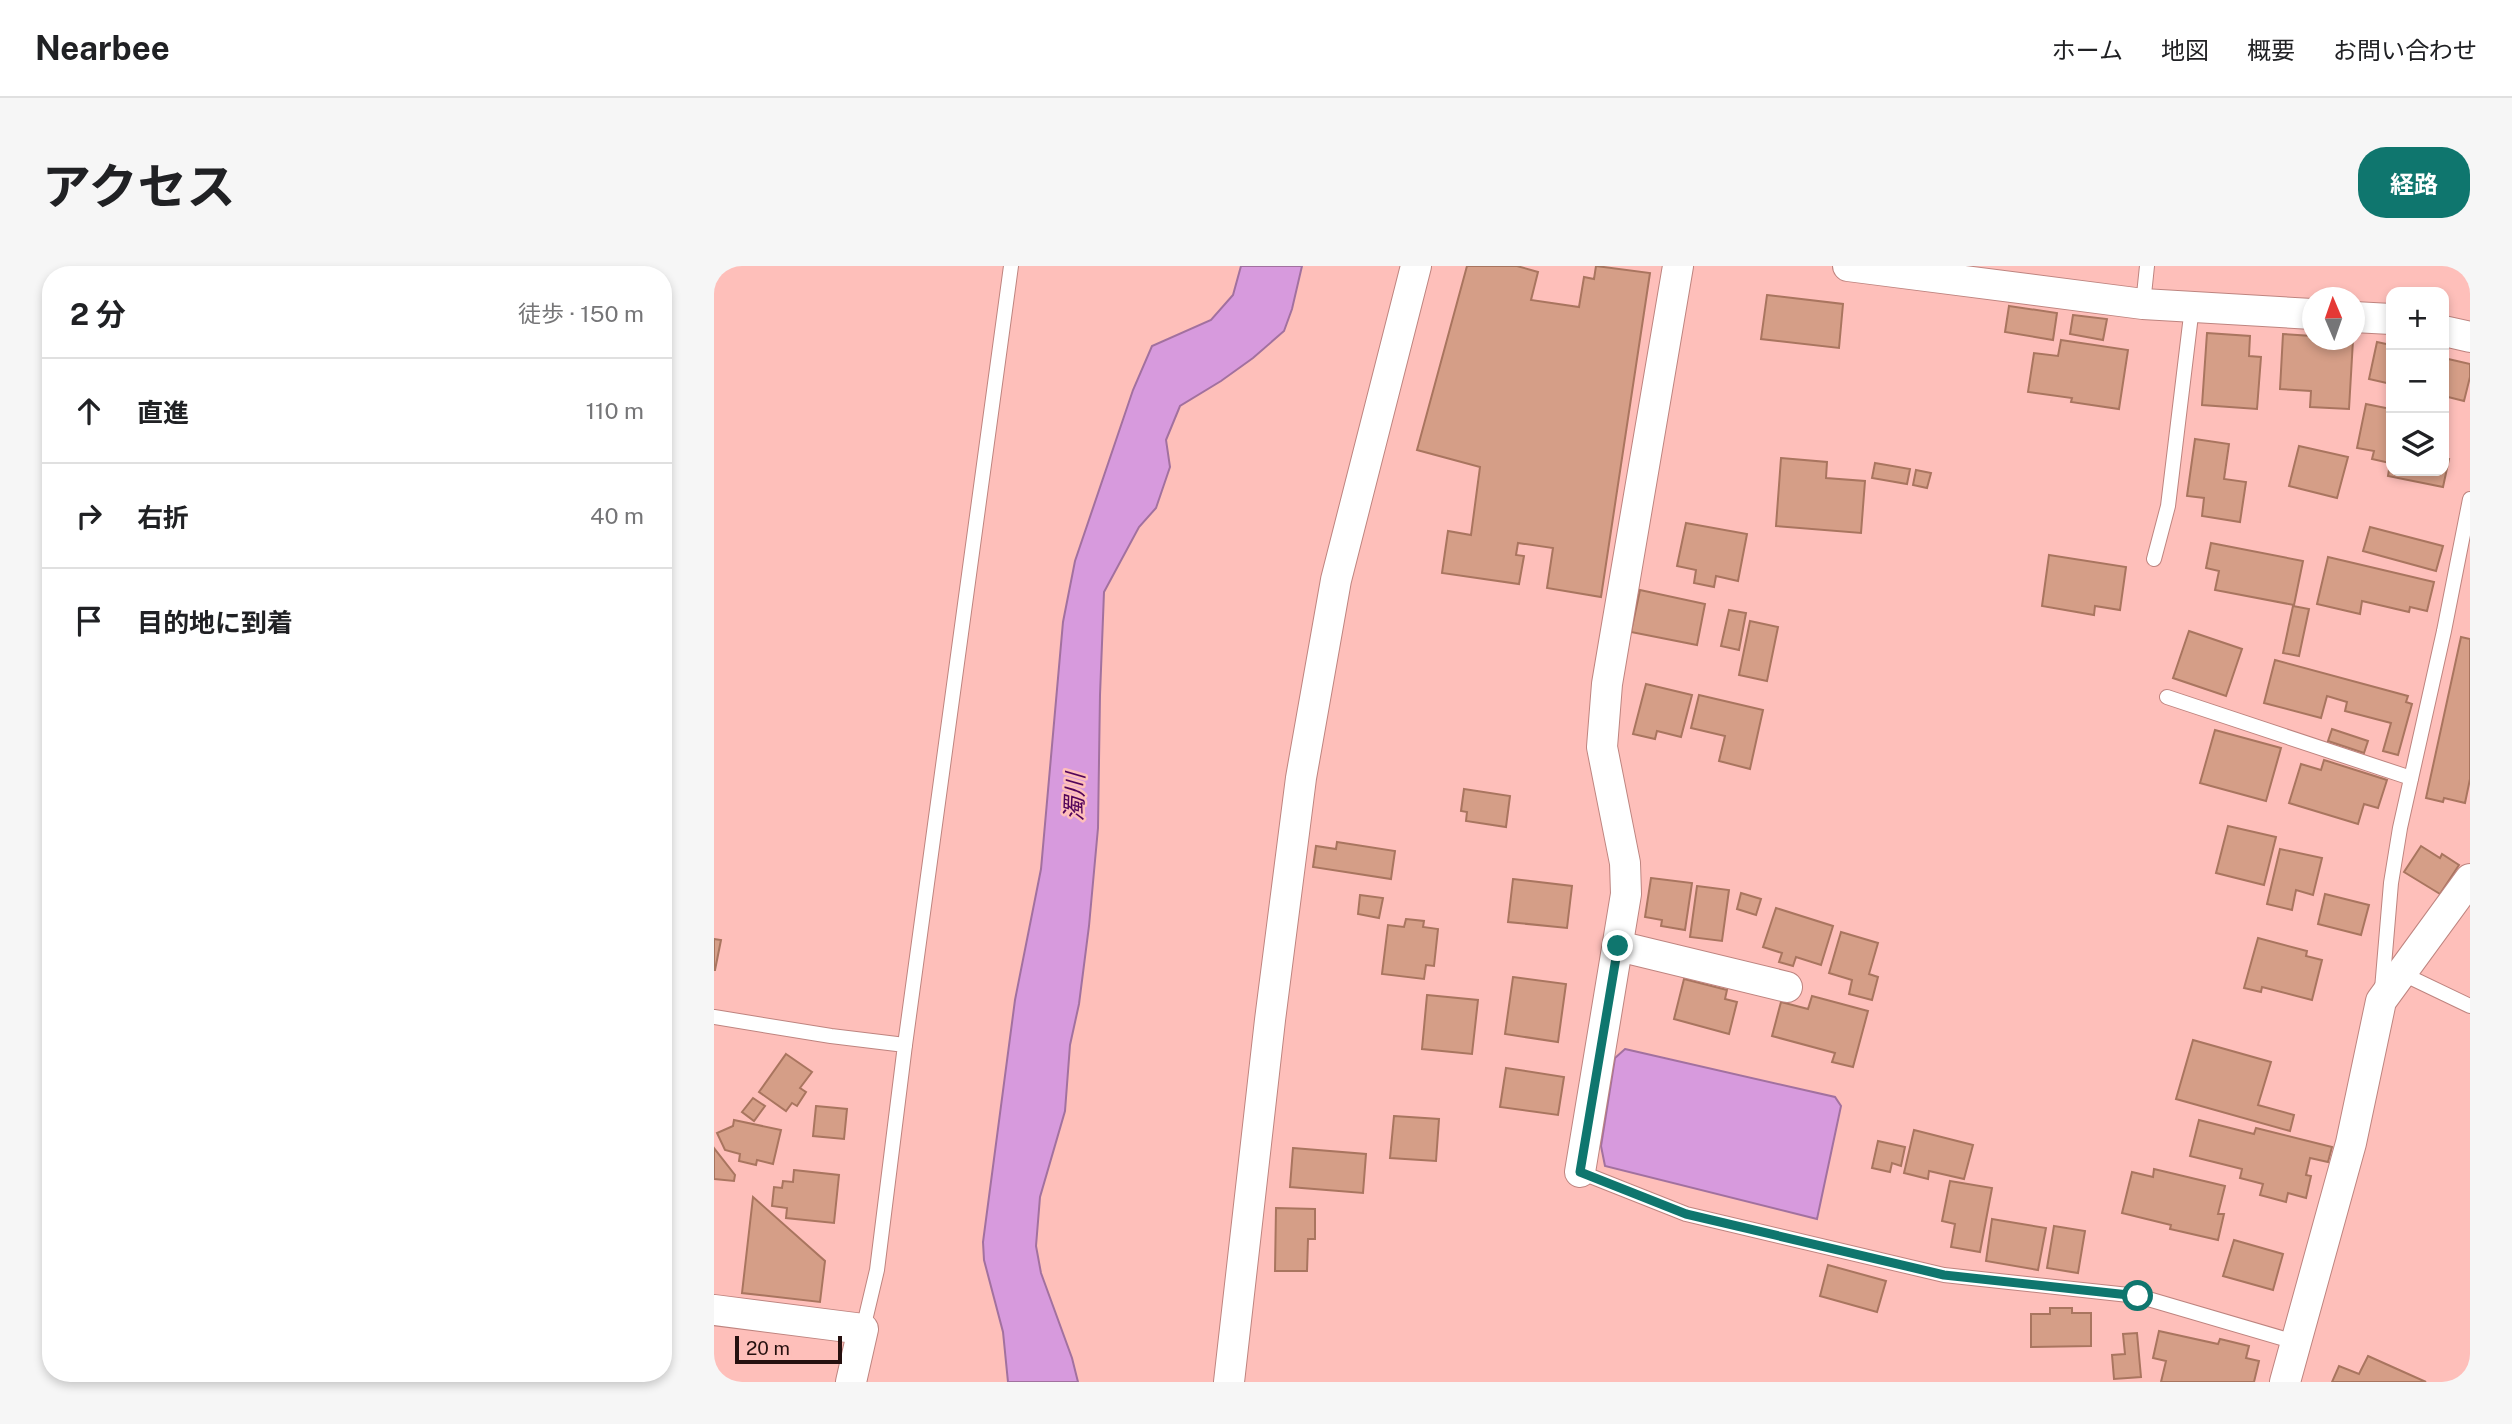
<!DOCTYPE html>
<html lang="ja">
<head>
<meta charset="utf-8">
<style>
  :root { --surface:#fff; --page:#f6f6f6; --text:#202124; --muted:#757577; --line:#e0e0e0; --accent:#0f766e }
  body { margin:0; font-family:"Public Sans","Noto Sans JP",sans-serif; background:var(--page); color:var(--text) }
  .controls { position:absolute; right:21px; top:21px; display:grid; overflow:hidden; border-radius:14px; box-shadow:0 4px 10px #0003 }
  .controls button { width:63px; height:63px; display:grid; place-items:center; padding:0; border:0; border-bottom:2px solid var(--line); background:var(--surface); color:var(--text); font:35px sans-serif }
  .compass { position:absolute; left:1588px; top:21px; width:63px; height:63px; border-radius:50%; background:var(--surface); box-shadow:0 4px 10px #0003; rotate:358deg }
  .scale { position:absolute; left:21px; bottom:18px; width:107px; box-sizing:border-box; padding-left:7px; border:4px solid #25100f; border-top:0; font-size:19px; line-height:24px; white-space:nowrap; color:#25100f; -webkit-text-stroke:5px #febfba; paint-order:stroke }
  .stop { position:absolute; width:21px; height:21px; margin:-16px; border:5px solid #0f766e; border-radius:50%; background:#fff }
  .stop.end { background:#0f766e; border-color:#fff; box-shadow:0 2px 7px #0008 }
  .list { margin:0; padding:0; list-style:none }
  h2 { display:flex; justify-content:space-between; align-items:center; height:91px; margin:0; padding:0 28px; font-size:30px }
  h2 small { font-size:23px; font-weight:400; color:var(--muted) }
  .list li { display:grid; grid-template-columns:46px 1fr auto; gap:21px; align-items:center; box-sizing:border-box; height:105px; padding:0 28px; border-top:2px solid var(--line) }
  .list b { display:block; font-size:26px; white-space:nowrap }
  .list em { font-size:23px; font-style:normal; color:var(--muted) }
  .icon { flex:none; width:38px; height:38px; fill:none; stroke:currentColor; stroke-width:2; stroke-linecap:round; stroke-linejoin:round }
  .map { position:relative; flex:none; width:1756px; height:1116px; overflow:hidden; border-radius:28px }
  header { display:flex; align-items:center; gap:42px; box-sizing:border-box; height:98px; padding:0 35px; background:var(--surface); border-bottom:2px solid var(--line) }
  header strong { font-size:33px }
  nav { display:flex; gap:38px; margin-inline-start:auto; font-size:24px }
  .intro { display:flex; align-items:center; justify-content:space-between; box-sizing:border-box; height:168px; padding:0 42px }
  h1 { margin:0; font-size:49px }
  .button { padding:18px 32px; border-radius:28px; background:var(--accent); color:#fff; font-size:24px; font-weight:700 }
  main { display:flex; gap:42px; padding:0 42px }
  aside { flex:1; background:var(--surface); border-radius:28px; box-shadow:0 4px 10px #0003 }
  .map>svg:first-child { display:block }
</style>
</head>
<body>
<header>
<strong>Nearbee</strong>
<nav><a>ホーム</a><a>地図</a><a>概要</a><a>お問い合わせ</a></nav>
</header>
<div class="intro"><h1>アクセス</h1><a class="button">経路</a></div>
<main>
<aside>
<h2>2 分<small>徒歩 · 150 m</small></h2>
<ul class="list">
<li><svg class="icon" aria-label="ahead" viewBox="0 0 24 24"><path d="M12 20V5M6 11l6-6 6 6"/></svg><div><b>直進</b></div><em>110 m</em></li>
<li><svg class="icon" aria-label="right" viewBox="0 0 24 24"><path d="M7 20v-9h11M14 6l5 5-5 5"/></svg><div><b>右折</b></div><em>40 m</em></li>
<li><svg class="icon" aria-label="arrive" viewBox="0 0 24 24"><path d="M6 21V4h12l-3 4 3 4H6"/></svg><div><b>目的地に到着</b></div></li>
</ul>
</aside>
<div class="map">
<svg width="1756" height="1116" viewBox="0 0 1756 1116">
  <rect width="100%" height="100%" fill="#febfba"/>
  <g fill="#d79add" stroke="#a2719f" stroke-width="2">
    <polygon points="527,0 588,0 578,43 570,65 539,92 507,115 466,140 452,174 456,201 442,242 425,261 390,326 386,429 384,562 375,660 365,738 356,779 351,845 326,931 322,980 327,1007 358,1092 364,1116 294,1116 289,1066 270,994 269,976 301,734 327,603 349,356 361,295 419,124 438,80 497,54 519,29"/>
    <polygon points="911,783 1121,831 1127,840 1103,953 891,900 887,880 901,792"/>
  </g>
  <g fill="#d59e87" stroke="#a9755f" stroke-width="2">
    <polygon points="753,0 803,0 824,6 817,34 865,41 870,11 880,13 882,0 936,7 887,331 833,322 839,282 804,277 802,289 810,290 805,318 728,307 734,265 757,269 766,201 703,184"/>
    <polygon points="1053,29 1129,38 1125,82 1047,73"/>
    <polygon points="1295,40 1343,47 1339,74 1291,66"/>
    <polygon points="1359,49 1393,53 1389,74 1356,68"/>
    <polygon points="1493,67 1536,70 1535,90 1547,91 1543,143 1488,139"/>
    <polygon points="1569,68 1598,70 1598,74 1639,74 1635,143 1596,141 1597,125 1566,123"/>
    <polygon points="1347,74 1414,84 1405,143 1357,136 1358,132 1314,126 1320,87 1344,90"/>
    <polygon points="1663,76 1677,79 1677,118 1655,113"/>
    <polygon points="1730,92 1756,98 1756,111 1750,135 1730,130"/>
    <polygon points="1652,138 1677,143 1677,205 1730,205 1730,192 1735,193 1729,221 1674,210 1676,197 1658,193 1660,185 1643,182"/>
    <polygon points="1481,173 1515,178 1510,213 1532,216 1526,256 1488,250 1490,232 1473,230"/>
    <polygon points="1585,180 1634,191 1623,232 1575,220"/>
    <polygon points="1067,192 1113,196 1112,212 1151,215 1147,267 1062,260"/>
    <polygon points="1161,197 1196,203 1193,218 1158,212"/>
    <polygon points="1202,204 1217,207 1213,222 1199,219"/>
    <polygon points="972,257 1033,268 1024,315 1002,310 1000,321 980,317 982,304 963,300"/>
    <polygon points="1656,261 1729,280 1722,305 1649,285"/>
    <polygon points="1497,277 1589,295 1580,339 1501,324 1505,305 1492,302"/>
    <polygon points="1335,289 1412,301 1406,344 1381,340 1380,349 1328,340"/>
    <polygon points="1614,291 1720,316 1713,345 1696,341 1695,346 1648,335 1646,348 1603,338"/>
    <polygon points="926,324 991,338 983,379 917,366"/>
    <polygon points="1579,340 1595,343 1585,390 1569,387"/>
    <polygon points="1015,344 1032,347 1025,384 1007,380"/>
    <polygon points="1036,355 1064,361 1053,415 1025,409"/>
    <polygon points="1475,365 1528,383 1512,430 1459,412"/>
    <polygon points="1747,371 1756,373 1756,513 1751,537 1730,532 1729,536 1712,532"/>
    <polygon points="1561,394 1694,430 1692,436 1698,438 1684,489 1669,485 1677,457 1631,445 1633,436 1613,430 1607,452 1550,437"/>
    <polygon points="932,418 978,429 967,471 943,465 941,473 919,468"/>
    <polygon points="985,429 1049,444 1036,503 1005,495 1011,470 977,462"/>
    <polygon points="1618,463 1654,475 1650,487 1614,475"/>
    <polygon points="1501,464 1567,482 1552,535 1486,517"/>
    <polygon points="1610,494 1673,514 1664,542 1650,538 1644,558 1575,537 1587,498 1607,504"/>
    <polygon points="750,523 796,530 792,561 752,555 753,546 747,545"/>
    <polygon points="1514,560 1562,571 1550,619 1502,607"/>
    <polygon points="623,576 681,585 677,613 599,601 602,580 622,583"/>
    <polygon points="1707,580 1726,592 1728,588 1745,599 1726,628 1690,606"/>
    <polygon points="1566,583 1608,592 1599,629 1582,624 1578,644 1553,638"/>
    <polygon points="937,612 978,617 971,664 947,660 948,654 931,651"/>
    <polygon points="799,613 858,620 853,662 794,656"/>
    <polygon points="983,620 1015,624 1008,675 976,671"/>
    <polygon points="1027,627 1047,633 1042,649 1023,643"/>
    <polygon points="1611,628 1655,639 1647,669 1604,658"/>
    <polygon points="646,629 669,632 665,652 644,648"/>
    <polygon points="1062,642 1119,660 1107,699 1082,691 1079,700 1065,696 1068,687 1049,681"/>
    <polygon points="692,653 710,655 709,661 724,663 720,700 712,699 710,713 668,708 674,659 690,661"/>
    <polygon points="1127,666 1164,677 1155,708 1164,711 1158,734 1135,728 1138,714 1115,707"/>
    <polygon points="1544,672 1593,685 1592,690 1608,694 1598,734 1548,721 1547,726 1530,722"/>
    <polygon points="0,673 7,674 1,704 0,704"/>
    <polygon points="799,711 852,718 844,776 791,768"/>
    <polygon points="970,713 1013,724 1011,733 1023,736 1015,768 960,753"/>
    <polygon points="713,729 764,734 758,788 708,783"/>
    <polygon points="1098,730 1154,745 1139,801 1118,796 1121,787 1058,770 1067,736 1094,743"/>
    <polygon points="1479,774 1557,796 1544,839 1580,849 1576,865 1462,833"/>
    <polygon points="72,788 98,806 86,822 92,826 83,840 78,837 72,845 45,826"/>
    <polygon points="792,802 850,811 844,849 786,841"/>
    <polygon points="39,832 51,840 40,855 28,846"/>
    <polygon points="102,840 133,843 130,873 99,870"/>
    <polygon points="680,850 725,853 722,895 676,892"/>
    <polygon points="20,854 67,864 59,898 43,894 42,899 25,895 26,888 11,884 3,867 19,860"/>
    <polygon points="1485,854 1540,868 1542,862 1618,881 1614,896 1596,892 1592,909 1597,910 1592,932 1574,927 1572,936 1546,929 1549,918 1526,912 1528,903 1476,890"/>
    <polygon points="1200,864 1259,879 1250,913 1215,905 1214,913 1190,907"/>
    <polygon points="1164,875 1191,881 1187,900 1178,897 1176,906 1158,902"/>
    <polygon points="0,882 21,909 20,915 0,913"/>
    <polygon points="579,882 652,888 649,927 576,921"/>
    <polygon points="1440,903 1511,920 1504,948 1510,948 1504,974 1456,963 1457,959 1408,947 1418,906 1439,911"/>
    <polygon points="80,904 125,909 120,957 72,952 73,942 58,940 60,921 68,922 69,915 79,916"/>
    <polygon points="1236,915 1278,922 1266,986 1237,981 1241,958 1228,955"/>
    <polygon points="39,931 111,995 106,1036 28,1027"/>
    <polygon points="562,942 601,943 601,973 594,973 593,1005 561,1005"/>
    <polygon points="1278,953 1332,962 1324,1004 1272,995"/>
    <polygon points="1340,960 1371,965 1364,1007 1333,1002"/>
    <polygon points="1520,974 1569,988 1559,1024 1509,1010"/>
    <polygon points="1114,999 1172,1015 1163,1046 1106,1030"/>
    <polygon points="1336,1042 1358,1042 1358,1047 1377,1047 1377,1080 1317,1081 1317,1048 1336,1048"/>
    <polygon points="1445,1065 1504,1078 1506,1073 1535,1080 1532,1092 1545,1095 1540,1116 1447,1116 1452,1095 1439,1092"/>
    <polygon points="1423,1067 1427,1111 1400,1113 1398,1089 1411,1088 1409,1068"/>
    <polygon points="1654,1090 1712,1116 1618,1116 1625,1100 1645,1108"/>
  </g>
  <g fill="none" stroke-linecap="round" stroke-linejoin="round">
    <g stroke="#be847f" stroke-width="16">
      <g id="service">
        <polyline points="1429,38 1433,0"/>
        <polyline points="1440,293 1454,240 1478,41"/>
        <polyline points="1453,431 1697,512"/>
        <polyline points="1687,707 1756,740"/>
        <polyline points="1668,723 1677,617 1686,562 1730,365 1756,233"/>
        <polyline points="0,751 117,770 191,779 163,1004 149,1063"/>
        <polyline points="191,779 297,0"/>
        <polyline points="866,906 972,948 1230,1009 1424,1030 1581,1076"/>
      </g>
    </g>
    <g stroke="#be847f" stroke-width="32">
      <g id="minor">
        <polyline points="1134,0 1429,38 1598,48"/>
        <polyline points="1640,51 1677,53"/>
        <polyline points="1730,65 1756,71"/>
        <polyline points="904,680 1073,721"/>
        <polyline points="866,906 912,628 911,597 888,481 893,418 964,0"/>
        <polyline points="0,1044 149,1063 137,1116"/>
        <polyline points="515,1116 556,754 587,512 622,314 702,0"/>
        <polyline points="1571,1116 1637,877 1667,735 1756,613"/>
      </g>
    </g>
    <use href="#service" stroke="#fff" stroke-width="14"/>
    <use href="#minor" stroke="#fff" stroke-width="30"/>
  </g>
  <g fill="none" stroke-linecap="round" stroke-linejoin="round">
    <polyline stroke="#0f766e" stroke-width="9" points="904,680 866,906 972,948 1230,1009 1424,1030"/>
  </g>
  <g text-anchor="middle" stroke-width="5" stroke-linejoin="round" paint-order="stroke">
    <g font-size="24" font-style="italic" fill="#52045a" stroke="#febfba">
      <text transform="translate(361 531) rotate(-88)" y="8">濁川</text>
    </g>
  </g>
</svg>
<div class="controls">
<button>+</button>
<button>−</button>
<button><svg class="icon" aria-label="layers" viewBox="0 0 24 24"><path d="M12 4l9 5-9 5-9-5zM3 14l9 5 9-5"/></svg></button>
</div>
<svg class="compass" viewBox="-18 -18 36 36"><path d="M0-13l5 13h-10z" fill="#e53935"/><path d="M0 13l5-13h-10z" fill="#757577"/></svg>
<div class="scale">20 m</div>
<div class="stop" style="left:1424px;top:1030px"></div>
<div class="stop end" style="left:904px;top:680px"></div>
</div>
</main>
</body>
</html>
